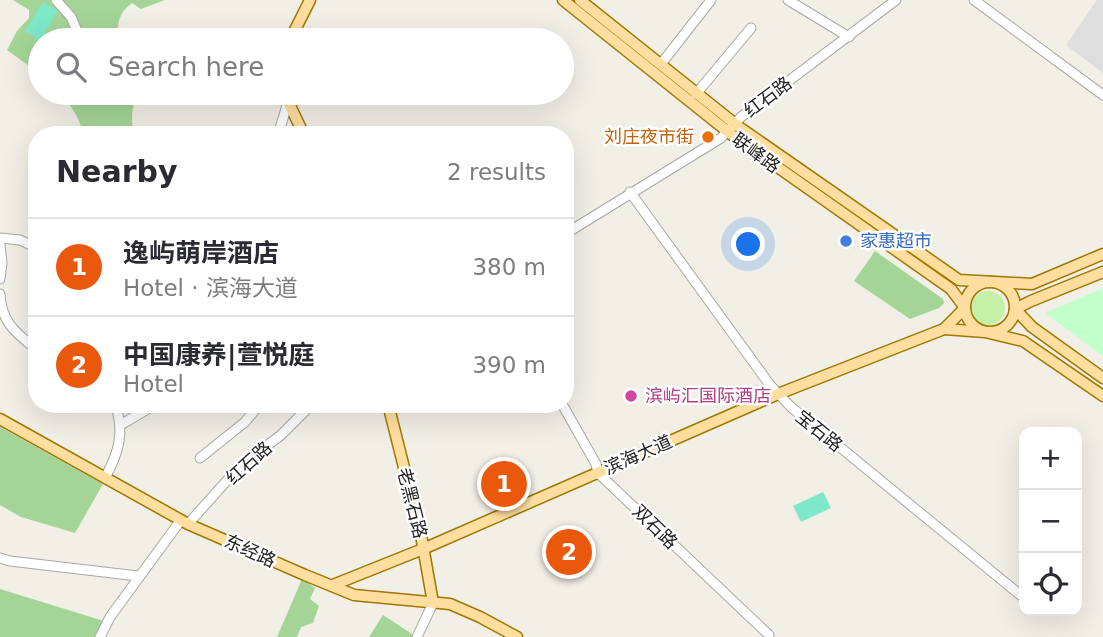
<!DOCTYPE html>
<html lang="en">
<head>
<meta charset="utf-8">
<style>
  :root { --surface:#fff; --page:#f7f7f7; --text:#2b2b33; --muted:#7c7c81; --line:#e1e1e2; --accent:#ea580c }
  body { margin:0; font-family:"DejaVu Sans","Noto Sans SC",sans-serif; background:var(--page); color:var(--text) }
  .controls { position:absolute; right:21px; bottom:21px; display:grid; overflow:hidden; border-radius:14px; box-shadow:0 7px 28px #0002 }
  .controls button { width:63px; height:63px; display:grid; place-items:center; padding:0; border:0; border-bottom:2px solid var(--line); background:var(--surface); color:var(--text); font:35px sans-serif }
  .you { position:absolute; left:749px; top:245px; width:24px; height:24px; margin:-18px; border:5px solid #fff; border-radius:50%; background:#1a73e8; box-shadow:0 0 0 10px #1a73e833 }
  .badge { display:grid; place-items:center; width:46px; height:46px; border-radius:50%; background:var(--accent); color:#fff; font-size:23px; font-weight:700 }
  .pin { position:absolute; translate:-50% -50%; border:4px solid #fff; box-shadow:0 2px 7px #0006 }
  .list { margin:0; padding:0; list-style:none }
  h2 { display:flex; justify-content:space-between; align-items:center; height:91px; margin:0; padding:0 28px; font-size:30px }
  h2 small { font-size:23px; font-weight:400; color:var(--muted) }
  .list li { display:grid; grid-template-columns:46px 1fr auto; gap:21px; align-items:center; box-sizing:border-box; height:98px; padding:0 28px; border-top:2px solid var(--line) }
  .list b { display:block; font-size:26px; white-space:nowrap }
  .list p { margin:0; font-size:23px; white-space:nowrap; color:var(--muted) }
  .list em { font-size:23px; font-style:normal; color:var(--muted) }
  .icon { flex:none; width:38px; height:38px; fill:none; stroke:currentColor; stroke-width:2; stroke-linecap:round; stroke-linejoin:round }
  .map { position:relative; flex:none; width:1103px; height:637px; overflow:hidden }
  .search { position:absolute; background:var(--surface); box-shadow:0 7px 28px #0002; left:28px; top:28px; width:546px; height:77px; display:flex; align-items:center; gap:18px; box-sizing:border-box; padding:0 24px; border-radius:38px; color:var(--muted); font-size:26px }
  .panel { position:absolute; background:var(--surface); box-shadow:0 7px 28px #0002; left:28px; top:126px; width:546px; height:287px; border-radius:28px }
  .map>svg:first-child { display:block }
</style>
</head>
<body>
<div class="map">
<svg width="1103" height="637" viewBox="0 0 1103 637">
  <rect width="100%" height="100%" fill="#f2efe7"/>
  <polygon fill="#dfdede" points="1097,0 1103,0 1103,73 1066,45"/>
  <circle fill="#c5f0a8" cx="988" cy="308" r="17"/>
  <g fill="#a4d597">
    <path d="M13 0H165L141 9 132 3C119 12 115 26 120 40H40V74L7 50 17 31 29 18V10Z"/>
    <path d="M64 93H138C131 106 131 120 134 135H82C83 120 69 107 64 93Z"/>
    <polygon points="875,251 943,299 944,303 939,308 910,319 854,281"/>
    <polygon points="0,427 103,484 75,533 21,517 0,505"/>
    <polygon points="302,579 315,588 310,599 319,606 313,623 301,627 297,637 277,637"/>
    <polygon points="0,589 104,621 96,637 0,637"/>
    <polygon points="383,615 415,636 414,637 369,637"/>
  </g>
  <polygon fill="#c1ffcb" points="1103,288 1103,356 1045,313"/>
  <g fill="#7ee8c9">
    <polygon points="43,2 58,11 40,41 25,31"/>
    <polygon points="823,492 831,508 801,522 793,506"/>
  </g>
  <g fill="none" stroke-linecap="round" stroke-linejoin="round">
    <g stroke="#a8a8a8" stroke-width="11">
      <g id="minor">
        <polyline points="56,0 71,17 81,40"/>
        <polyline points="788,0 849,37"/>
        <polyline points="974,0 1103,95"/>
        <polyline points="661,64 711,0"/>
        <polyline points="696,94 751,28"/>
        <polyline points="278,135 288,102"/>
        <polyline points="630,192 770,385 791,407 1024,598"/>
        <polyline points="565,234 721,138 741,117 896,0"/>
        <polyline points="0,238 20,240 37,248"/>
        <polyline points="0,245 2,263 0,279"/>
        <path d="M0 294C1 322 16 333 37 350"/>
        <polyline points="562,404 596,464 598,473 769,635"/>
        <polyline points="122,424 156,404"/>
        <polyline points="200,458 245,422 260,404"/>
        <path d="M105 478C119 452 125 432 115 404"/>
        <polyline points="188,524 240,466 281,435 312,404"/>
        <polyline points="0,558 10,561 138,576"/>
        <polyline points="100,637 110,617 181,520"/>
        <polyline points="417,637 433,603"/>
      </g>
    </g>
    <g stroke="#9e7800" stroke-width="13">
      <g id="major">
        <polyline points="580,0 739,127 959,280 1032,284 1103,254"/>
        <polyline points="290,40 310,0"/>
        <polyline points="284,93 304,135"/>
        <polyline points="1103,272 1031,301 1015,309 1032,327 1103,378"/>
        <circle cx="990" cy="307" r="25"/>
        <polyline points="944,329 985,332 1023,341 1103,396"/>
        <polyline points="388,404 421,535 433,603"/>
        <polyline points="0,419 188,524 305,575 354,595 450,604 480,617 517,637"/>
        <polyline points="333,585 423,549 778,394 944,329 965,308 951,289 732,135 563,0"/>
      </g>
    </g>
    <use href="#minor" stroke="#fff" stroke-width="9"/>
    <use href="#major" stroke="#ffde9f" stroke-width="10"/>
  </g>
  <circle fill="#e8710a" stroke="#fff" stroke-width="2.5" cx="708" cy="137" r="7"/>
  <circle fill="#3f7fe0" stroke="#fff" stroke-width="2.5" cx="846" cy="241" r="7"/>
  <circle fill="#d1479c" stroke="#fff" stroke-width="2.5" cx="631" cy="396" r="7"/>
  <g text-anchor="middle" stroke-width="5" stroke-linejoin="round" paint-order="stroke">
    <g font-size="18" fill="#212121" stroke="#fff">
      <text transform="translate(768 97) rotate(-37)" y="6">红石路</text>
      <text transform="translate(756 153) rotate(36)" y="6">联峰路</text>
      <text transform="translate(819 431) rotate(39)" y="6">宝石路</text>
      <text transform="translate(638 455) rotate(-24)" y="6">滨海大道</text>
      <text transform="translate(249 463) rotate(-42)" y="6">红石路</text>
      <text transform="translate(412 503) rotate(76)" y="6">老黑石路</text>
      <text transform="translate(655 527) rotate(44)" y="6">双石路</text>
      <text transform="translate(250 551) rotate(24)" y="6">东经路</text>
    </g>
    <g font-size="18" fill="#c56008" stroke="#fff" text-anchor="end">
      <text x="694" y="143">刘庄夜市街</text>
    </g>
    <g font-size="18" fill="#366cbe" stroke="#fff" text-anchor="start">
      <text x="860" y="247">家惠超市</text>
    </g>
    <g font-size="18" fill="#b23c85" stroke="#fff" text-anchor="start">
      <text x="645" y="402">滨屿汇国际酒店</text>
    </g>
  </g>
</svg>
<div class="controls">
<button>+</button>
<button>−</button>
<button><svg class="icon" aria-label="locate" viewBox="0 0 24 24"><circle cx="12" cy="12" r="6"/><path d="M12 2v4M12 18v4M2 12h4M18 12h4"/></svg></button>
</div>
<div class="you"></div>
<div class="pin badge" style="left:504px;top:484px">1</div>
<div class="pin badge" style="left:569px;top:552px">2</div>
<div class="search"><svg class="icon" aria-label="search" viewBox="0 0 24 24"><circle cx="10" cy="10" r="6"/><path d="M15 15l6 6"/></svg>Search here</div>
<section class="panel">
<h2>Nearby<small>2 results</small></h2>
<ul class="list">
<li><span class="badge">1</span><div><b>逸屿萌岸酒店</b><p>Hotel · 滨海大道</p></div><em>380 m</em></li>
<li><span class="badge">2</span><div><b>中国康养|萱悦庭</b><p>Hotel</p></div><em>390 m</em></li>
</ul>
</section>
</div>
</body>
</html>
